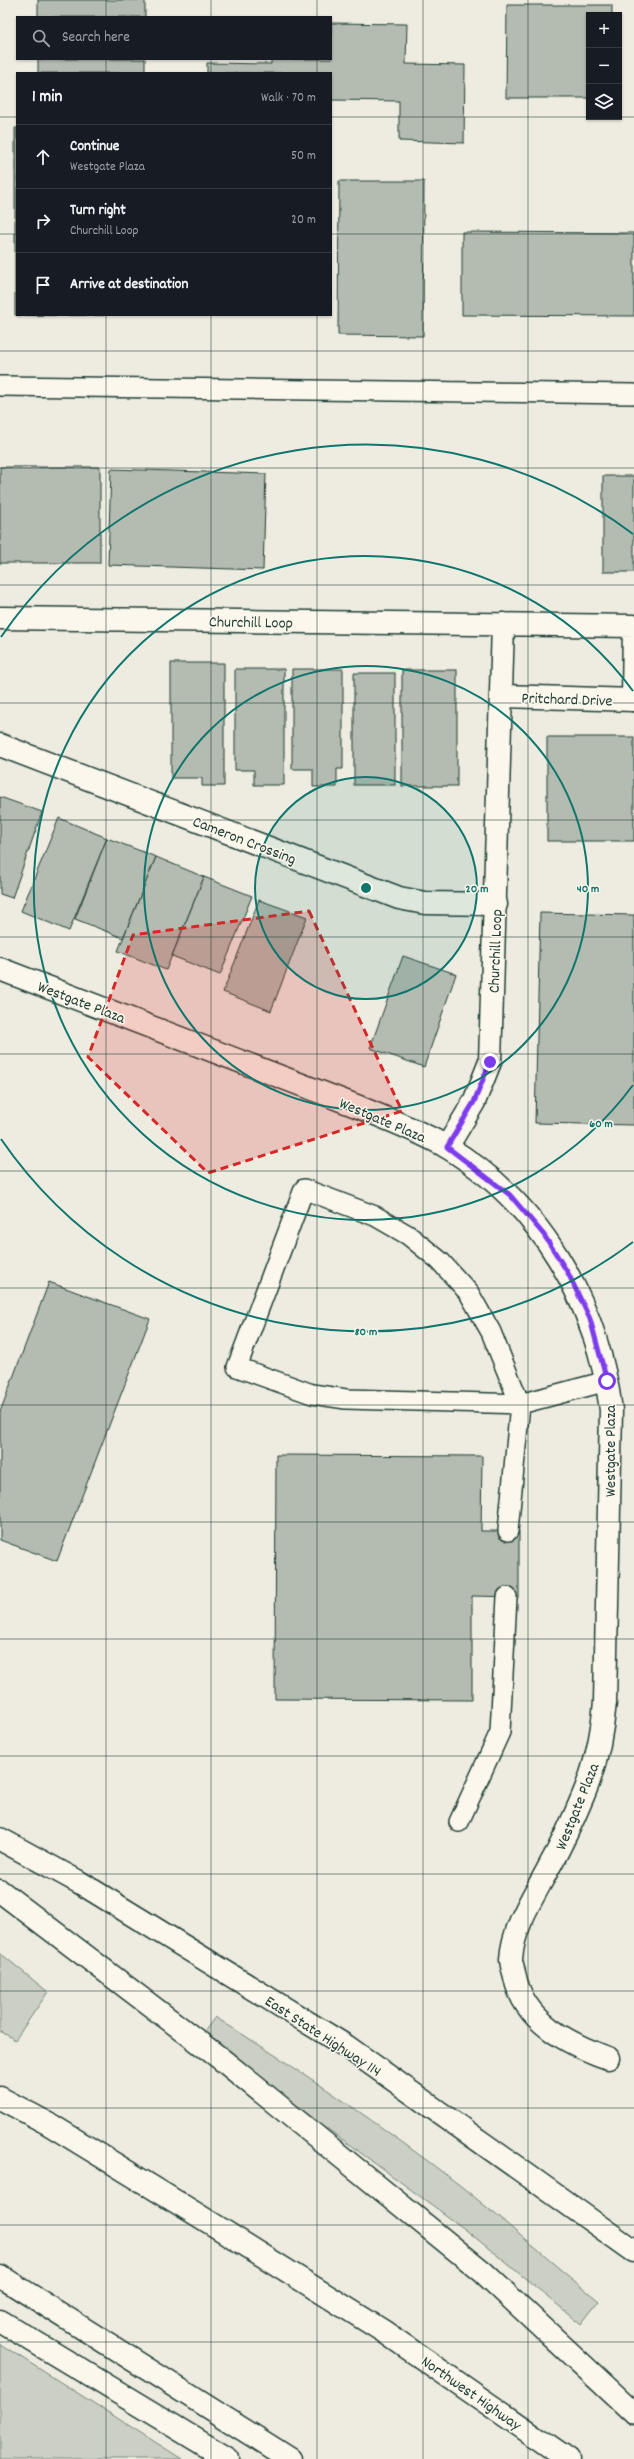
<!DOCTYPE html>
<html lang="en">
<head>
<meta charset="utf-8">
<style>
  :root { --surface:#171b24; --page:#242831; --text:#f1f3f6; --muted:#9ea1a6; --line:#363941 }
  body { margin:0; font-family:Dekko,sans-serif; background:var(--page); color:var(--text) }
  .controls { position:absolute; right:12px; top:12px; display:grid; overflow:hidden; border-radius:0px; box-shadow:0 1px 3px #0004 }
  .controls button { width:36px; height:36px; display:grid; place-items:center; padding:0; border:0; border-bottom:1px solid var(--line); background:var(--surface); color:var(--text); font:20px sans-serif }
  .stop { position:absolute; width:12px; height:12px; margin:-9px; border:3px solid #7c3aed; border-radius:50%; background:#fff }
  .stop.end { background:#7c3aed; border-color:#fff; box-shadow:0 1px 4px #0008 }
  .list { margin:0; padding:0; list-style:none }
  h2 { display:flex; justify-content:space-between; align-items:center; height:52px; margin:0; padding:0 16px; font-size:17px }
  h2 small { font-size:13px; font-weight:400; color:var(--muted) }
  .list li { display:grid; grid-template-columns:26px 1fr auto; gap:12px; align-items:center; box-sizing:border-box; height:64px; padding:0 16px; border-top:1px solid var(--line) }
  .list b { display:block; font-size:15px; white-space:nowrap }
  .list p { margin:0; font-size:13px; white-space:nowrap; color:var(--muted) }
  .list em { font-size:13px; font-style:normal; color:var(--muted) }
  .icon { flex:none; width:22px; height:22px; fill:none; stroke:currentColor; stroke-width:2; stroke-linecap:round; stroke-linejoin:round }
  .map { position:relative; flex:none; width:634px; height:2459px; overflow:hidden }
  .search { position:absolute; background:var(--surface); box-shadow:0 1px 3px #0004; left:16px; top:16px; width:316px; height:44px; display:flex; align-items:center; gap:10px; box-sizing:border-box; padding:0 14px; border-radius:0px; color:var(--muted); font-size:15px }
  .panel { position:absolute; background:var(--surface); box-shadow:0 1px 3px #0004; left:16px; top:72px; width:316px; height:244px; border-radius:0px }
  .map>svg:first-child { display:block }
</style>
</head>
<body>
<div class="map">
<svg width="634" height="2459" viewBox="0 0 634 2459">
  <rect width="100%" height="100%" fill="#eeece1"/>
  <filter id="ink" filterUnits="userSpaceOnUse"><feTurbulence type="fractalNoise" baseFrequency=".025" numOctaves="2"/><feDisplacementMap in="SourceGraphic" scale="8" xChannelSelector="R" yChannelSelector="G"/><feConvolveMatrix kernelMatrix="1 2 1 2 8 2 1 2 1" color-interpolation-filters="sRGB"/></filter>
  <g filter="url(#ink)">
    <g fill="#cbcfc4" stroke="#75867c">
      <polygon points="0,1953 48,1992 15,2040 0,2031"/>
      <path d="M215 2017C300 2070 383 2126 462 2187 509 2224 552 2264 599 2301L581 2324 466 2230 201 2036Z"/>
      <polygon points="0,2344 182,2459 0,2459"/>
    </g>
    <g fill="#b4bbb0" stroke="#1f3d34">
      <rect x="38" y="0" width="107" height="17"/>
      <polygon points="507,5 612,5 612,15 589,15 589,98 506,98"/>
      <polygon points="331,23 407,24 406,64 465,65 464,143 399,141 399,101 331,100 331,73 207,73 207,63 271,64 271,59 331,59"/>
      <rect x="38" y="59" width="107" height="14"/>
      <polygon points="15,128 17,128 17,315 104,315 15,315"/>
      <polygon points="339,181 424,181 423,336 338,335"/>
      <polygon points="462,232 634,233 634,316 462,315"/>
      <rect x="0" y="467" width="100" height="96"/>
      <polygon points="111,469 266,474 263,570 108,565"/>
      <rect x="603" y="476" width="31" height="96"/>
      <polygon points="171,663 224,663 224,786 202,786 202,778 171,778"/>
      <polygon points="235,669 284,669 284,785 254,785 254,770 235,770"/>
      <polygon points="292,669 343,669 343,769 337,769 337,787 313,787 313,769 292,769"/>
      <rect x="402" y="670" width="55" height="116"/>
      <rect x="354" y="673" width="41" height="112"/>
      <rect x="547" y="737" width="87" height="104"/>
      <polygon points="0,797 42,812 12,898 0,894"/>
      <polygon points="59,818 107,838 69,931 21,911"/>
      <polygon points="107,838 156,857 123,938 75,919"/>
      <polygon points="156,857 204,877 166,970 118,951"/>
      <polygon points="204,877 252,896 220,975 172,956"/>
      <polygon points="259,900 307,917 271,1011 223,992"/>
      <polygon points="540,913 634,915 634,1125 535,1123"/>
      <polygon points="403,956 456,974 424,1067 370,1048"/>
      <polygon points="49,1282 150,1319 57,1561 0,1540 0,1412"/>
      <polygon points="276,1455 482,1456 481,1531 519,1531 519,1597 472,1596 472,1700 275,1699"/>
    </g>
    <g fill="none" stroke-linecap="round" stroke-linejoin="round">
      <g stroke="#1f3d34" stroke-width="22">
        <g id="lane">
          <polyline points="0,386 634,394"/>
          <polyline points="508,1531 520,1404 491,1332 469,1293 440,1261 408,1235 375,1216 304,1189 237,1367 312,1394 346,1399 520,1404 607,1381"/>
          <polyline points="459,1822 500,1732 507,1597"/>
        </g>
      </g>
      <g stroke="#1f3d34" stroke-width="25">
        <g id="street">
          <polyline points="0,618 634,626 633,700"/>
          <polyline points="501,696 634,700"/>
          <polyline points="0,745 399,898 425,903 496,904"/>
          <path d="M0 969 359 1107C389 1120 420 1131 447 1147 541 1204 597 1302 611 1410L605 1702C602 1735 596 1766 583 1796 573 1820 562 1844 549 1867 534 1896 513 1926 511 1959 511 1965 514 1971 515 1977 524 2022 569 2044 608 2058"/>
          <polyline points="447,1147 474,1102 490,1062 503,624"/>
        </g>
      </g>
      <g stroke="#1f3d34" stroke-width="25">
        <polyline id="secondary" points="0,1839 79,1882 346,2046 634,2251"/>
      </g>
      <g stroke="#1f3d34" stroke-width="25">
        <g id="highway">
          <polyline points="0,1891 221,2059 483,2272 634,2413"/>
          <polyline points="0,2098 49,2124 214,2225 383,2331 568,2459"/>
          <polyline points="0,2276 290,2459"/>
          <polyline points="0,2321 228,2459"/>
        </g>
      </g>
      <use href="#lane" stroke="#fbf7ec" stroke-width="19"/>
      <use href="#street" stroke="#fbf7ec" stroke-width="22"/>
      <use href="#secondary" stroke="#fbf7ec" stroke-width="22"/>
      <use href="#highway" stroke="#fbf7ec" stroke-width="22"/>
    </g>
  </g>
  <g fill="none" stroke-linecap="round" stroke-linejoin="round" filter="url(#ink)">
    <polyline stroke="#7c3aed" stroke-width="5" points="490,1062 474,1102 447,1147 510,1195 544,1235 568,1273 590,1319 607,1381"/>
  </g>
  <path fill="#d62828" fill-opacity="0.2" stroke="#d62828" stroke-width="3" stroke-dasharray="8 5" stroke-linejoin="round" d="M309 911 402 1111 208 1173 88 1057 133 935Z"/>
  <path fill="none" stroke="#1f3d34" stroke-width="1" stroke-opacity="0.55" d="M106 0V17M211 0V17M317 0V17M423 0V2459M528 0V2459M106 59V73M211 59V73M317 59V73M0 117H17M331 117H634M0 234H17M331 234H634M106 315V2459M211 315V2459M317 315V2459M0 351H634M0 468H634M0 585H634M0 703H634M0 820H634M0 937H634M0 1054H634M0 1171H634M0 1288H634M0 1405H634M0 1522H634M0 1639H634M0 1756H634M0 1874H634M0 1991H634M0 2108H634M0 2225H634M0 2342H634"/>
  <circle cx="366" cy="888" r="111" fill="#0f766e" fill-opacity=".12"/>
  <g fill="none" stroke="#0f766e" stroke-width="2">
    <circle cx="366" cy="888" r="111"/>
    <circle cx="366" cy="888" r="222"/>
    <path d="M633 1085A332 332 0 1 1 633 691"/>
    <path d="M633 1242A443 443 0 0 1 1 1139M1 637A443 443 0 0 1 633 534"/>
  </g>
  <g text-anchor="middle" stroke-width="3" stroke-linejoin="round" paint-order="stroke">
    <g font-size="16" fill="#1f3d34" stroke="#fbf7ec">
      <text transform="translate(251 621) rotate(1)" y="6">Churchill Loop</text>
      <text transform="translate(567 698) rotate(2)" y="6">Pritchard Drive</text>
      <text transform="translate(245 839) rotate(21)" y="6">Cameron Crossing</text>
      <text transform="translate(494 951) rotate(-88)" y="6">Churchill Loop</text>
      <text transform="translate(82 1001) rotate(21)" y="6">Westgate Plaza</text>
      <text transform="translate(383 1119) rotate(23)" y="6">Westgate Plaza</text>
      <text transform="translate(609 1451) rotate(-90)" y="6">Westgate Plaza</text>
      <text transform="translate(576 1806) rotate(-68)" y="6">Westgate Plaza</text>
      <text transform="translate(324 2035) rotate(33)" y="6">East State Highway 114</text>
      <text transform="translate(472 2392) rotate(35)" y="6">Northwest Highway</text>
    </g>
  </g>
  <circle cx="366" cy="888" r="6" fill="#0f766e" stroke="#fbf7ec" stroke-width="2"/>
  <g font-size="12" text-anchor="middle" font-weight="bold" fill="#0f766e" stroke="#fbf7ec" stroke-width="3" stroke-linejoin="round" paint-order="stroke">
    <text x="477" y="892">20 m</text>
    <text x="588" y="892">40 m</text>
    <text x="601" y="1127">60 m</text>
    <text x="366" y="1335">80 m</text>
  </g>
</svg>
<div class="controls">
<button>+</button>
<button>−</button>
<button><svg class="icon" aria-label="layers" viewBox="0 0 24 24"><path d="M12 4l9 5-9 5-9-5zM3 14l9 5 9-5"/></svg></button>
</div>
<div class="stop" style="left:607px;top:1381px"></div>
<div class="stop end" style="left:490px;top:1062px"></div>
<div class="search"><svg class="icon" aria-label="search" viewBox="0 0 24 24"><circle cx="10" cy="10" r="6"/><path d="M15 15l6 6"/></svg>Search here</div>
<section class="panel">
<h2>1 min<small>Walk · 70 m</small></h2>
<ul class="list">
<li><svg class="icon" aria-label="ahead" viewBox="0 0 24 24"><path d="M12 20V5M6 11l6-6 6 6"/></svg><div><b>Continue</b><p>Westgate Plaza</p></div><em>50 m</em></li>
<li><svg class="icon" aria-label="right" viewBox="0 0 24 24"><path d="M7 20v-9h11M14 6l5 5-5 5"/></svg><div><b>Turn right</b><p>Churchill Loop</p></div><em>20 m</em></li>
<li><svg class="icon" aria-label="arrive" viewBox="0 0 24 24"><path d="M6 21V4h12l-3 4 3 4H6"/></svg><div><b>Arrive at destination</b></div></li>
</ul>
</section>
</div>
</body>
</html>
